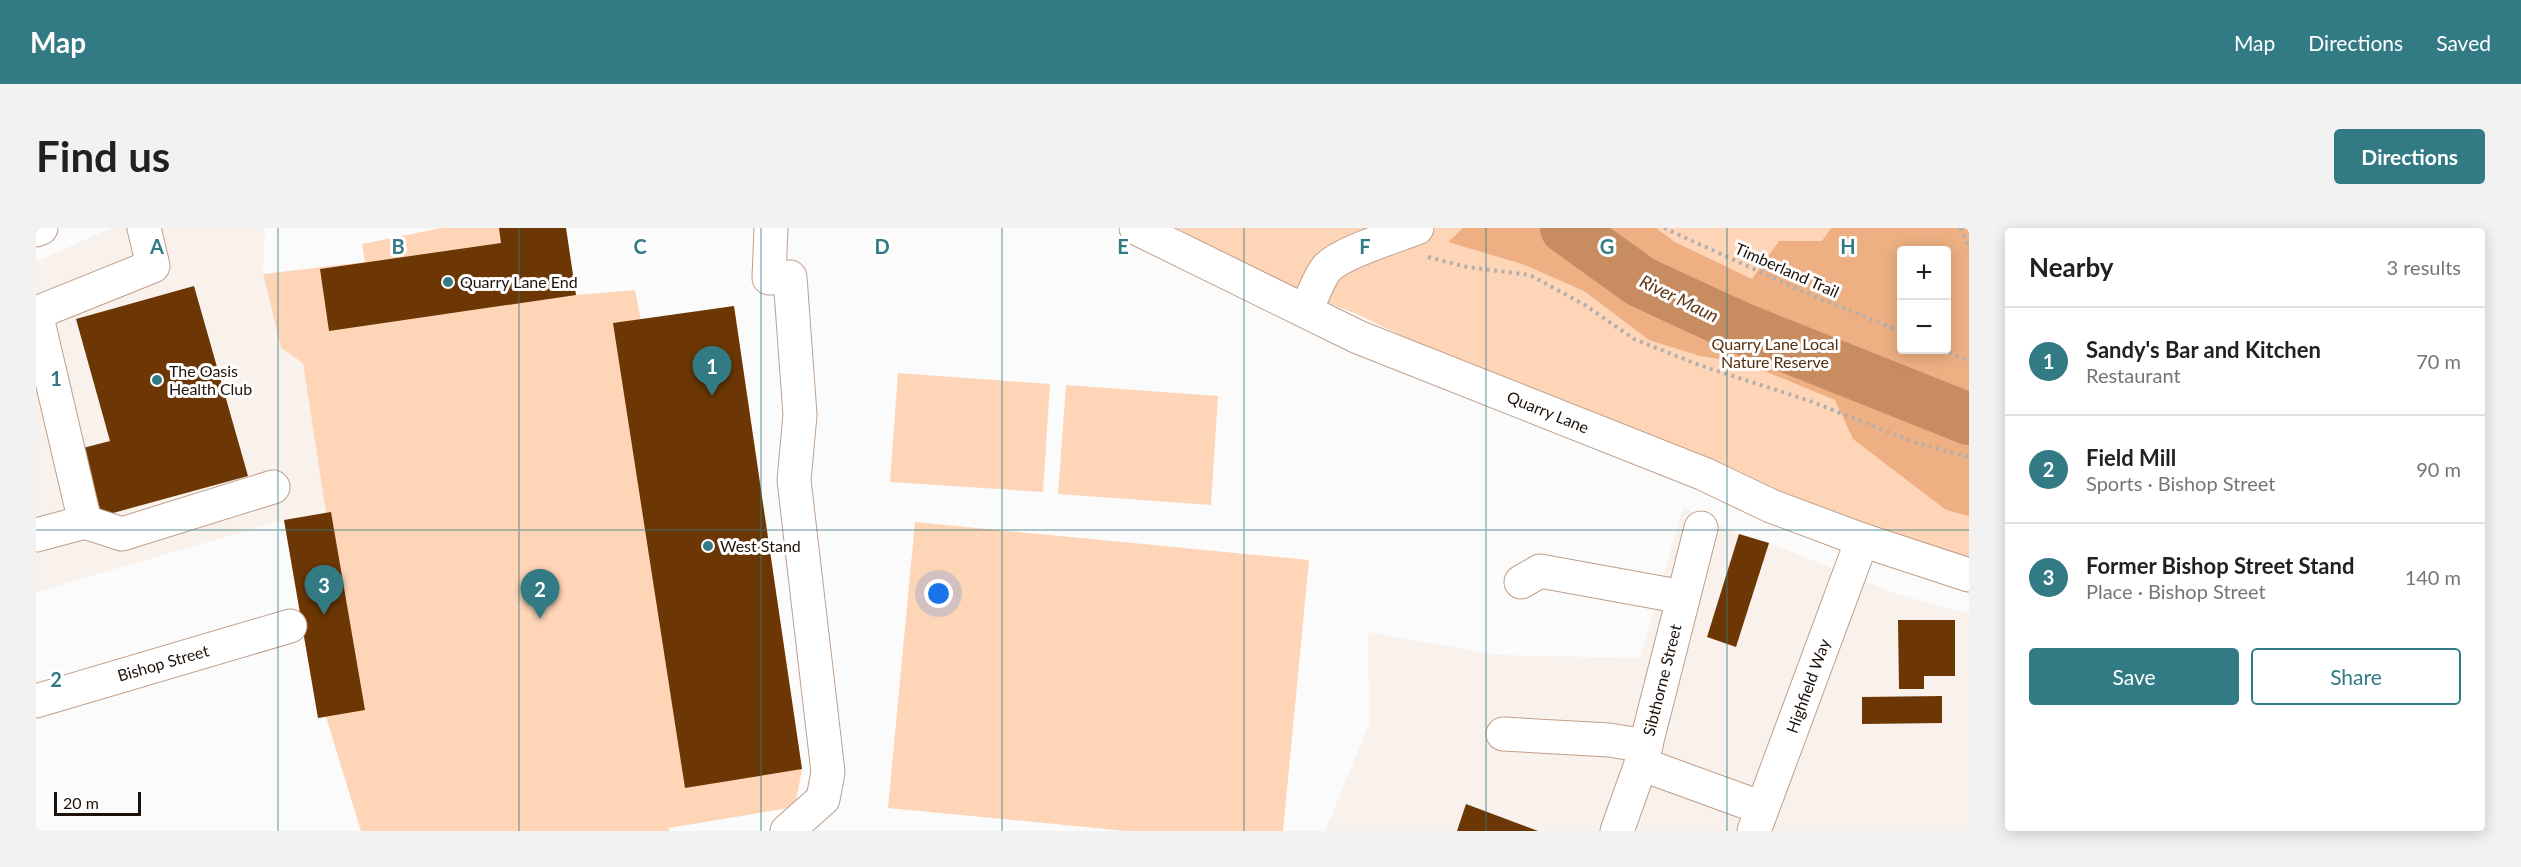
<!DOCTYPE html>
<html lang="en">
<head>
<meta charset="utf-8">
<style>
  :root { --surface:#fff; --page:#f2f2f2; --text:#202124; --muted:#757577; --line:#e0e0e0; --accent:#337b84 }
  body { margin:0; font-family:Lato,sans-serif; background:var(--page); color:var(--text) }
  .controls { position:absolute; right:18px; top:18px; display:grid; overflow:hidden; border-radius:6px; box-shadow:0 3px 15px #0003 }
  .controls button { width:54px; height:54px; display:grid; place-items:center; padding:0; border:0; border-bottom:2px solid var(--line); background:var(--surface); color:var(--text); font:30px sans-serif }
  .scale { position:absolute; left:18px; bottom:15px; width:87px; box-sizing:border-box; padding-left:6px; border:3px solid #1d1109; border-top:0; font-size:16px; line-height:21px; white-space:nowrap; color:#1d1109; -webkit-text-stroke:4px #fff; paint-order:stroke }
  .you { position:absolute; left:903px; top:366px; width:21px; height:21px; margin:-15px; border:4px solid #fff; border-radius:50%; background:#1a73e8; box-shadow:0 0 0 9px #1a73e833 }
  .badge { display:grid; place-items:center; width:39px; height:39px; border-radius:50%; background:var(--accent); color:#fff; font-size:20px; font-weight:700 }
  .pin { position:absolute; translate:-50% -50px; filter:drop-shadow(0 2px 3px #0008) }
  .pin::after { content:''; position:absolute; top:32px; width:21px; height:18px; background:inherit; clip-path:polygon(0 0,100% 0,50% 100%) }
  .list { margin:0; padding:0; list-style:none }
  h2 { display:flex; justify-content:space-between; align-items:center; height:78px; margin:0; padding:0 24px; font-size:26px }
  h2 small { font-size:20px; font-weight:400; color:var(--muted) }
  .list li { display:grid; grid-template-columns:39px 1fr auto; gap:18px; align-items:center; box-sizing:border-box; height:108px; padding:0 24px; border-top:2px solid var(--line) }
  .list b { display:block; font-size:22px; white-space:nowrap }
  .list p { margin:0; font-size:20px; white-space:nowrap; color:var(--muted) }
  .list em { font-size:20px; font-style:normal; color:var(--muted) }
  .actions { display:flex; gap:12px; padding:18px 24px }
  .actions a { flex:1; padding:14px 0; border:2px solid var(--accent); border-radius:6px; text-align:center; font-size:21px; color:var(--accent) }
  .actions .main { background:var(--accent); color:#fff }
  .map { position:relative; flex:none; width:1933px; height:603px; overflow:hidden; border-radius:6px }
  header { display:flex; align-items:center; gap:36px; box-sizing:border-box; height:84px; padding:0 30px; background:var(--accent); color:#fff }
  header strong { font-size:28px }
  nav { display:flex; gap:33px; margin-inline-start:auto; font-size:21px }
  .intro { display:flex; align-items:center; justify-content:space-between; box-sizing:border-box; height:144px; padding:0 36px }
  h1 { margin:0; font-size:42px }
  .button { padding:15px 27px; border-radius:6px; background:var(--accent); color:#fff; font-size:21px; font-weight:700 }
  main { display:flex; gap:36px; padding:0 36px }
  aside { flex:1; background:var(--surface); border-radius:6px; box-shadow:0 3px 15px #0003 }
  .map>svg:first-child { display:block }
</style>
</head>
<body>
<header>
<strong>Map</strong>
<nav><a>Map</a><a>Directions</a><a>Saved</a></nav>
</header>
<div class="intro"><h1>Find us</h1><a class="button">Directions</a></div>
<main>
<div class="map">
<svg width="1933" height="603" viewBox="0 0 1933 603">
  <rect width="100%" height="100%" fill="#fbfbfb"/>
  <g fill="#f9f1eb">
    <polygon points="75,0 229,0 227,47 245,120 267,135 290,285 248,292 0,364 0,34"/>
    <polygon points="1647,279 1703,306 1733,315 1858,365 1933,386 1933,603 1289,603 1333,496 1332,404 1461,427 1604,430"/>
  </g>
  <g fill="#ffd5b8" fill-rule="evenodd">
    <polygon points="405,0 530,0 540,67 599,62 605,93 698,78 766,541 759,579 633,600 633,603 325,603 290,489 282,490 248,292 290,285 267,135 245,120 227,46 329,34 326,16"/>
    <path d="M1140 0H1933V333L1845 305 1415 131 1318 85 1260 63ZM1866 22H1910V122H1866Z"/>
    <polygon points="862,145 1014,156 1007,264 854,254"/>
    <polygon points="1030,157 1182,168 1175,277 1022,266"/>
    <polygon points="879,294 1273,332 1247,603 1090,603 852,580"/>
  </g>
  <path fill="#eeb083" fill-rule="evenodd" d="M1427 0H1620L1639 14 1716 51 1743 13H1786L1795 0H1933V288L1910 282 1817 211 1799 172 1709 135 1664 128 1613 112 1548 63 1486 36 1412 14ZM1866 22H1910V122H1866Z"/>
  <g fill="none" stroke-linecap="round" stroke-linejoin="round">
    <polyline stroke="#c88c61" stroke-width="52" points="1530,0 1605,54 1707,101 1933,191"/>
  </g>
  <g fill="#6c3704">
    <polygon points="463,0 530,0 540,67 293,103 284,41 465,15"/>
    <polygon points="158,58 212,248 66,288 47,220 74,213 40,91"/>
    <polygon points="698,78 766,541 649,560 577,95"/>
    <polygon points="295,284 329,482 282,490 248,292"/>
    <polygon points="1703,306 1733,315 1700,419 1671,409"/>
    <polygon points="1862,392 1919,392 1919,448 1888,448 1888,461 1863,461"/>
    <polygon points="1906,468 1906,495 1826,496 1826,469"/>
    <polygon points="1430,576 1502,603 1421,603"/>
  </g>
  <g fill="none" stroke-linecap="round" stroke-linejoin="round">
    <g stroke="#c09f89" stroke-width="35">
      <g id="minor">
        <polyline points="735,0 733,50 754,49 764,187 758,252 792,544 787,571 751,603"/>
        <polyline points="1100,0 1322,109 1668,246 1735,278 1826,312 1933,347"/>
        <polyline points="0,2 5,0"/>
        <path d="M1270 83C1275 72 1283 49 1291 40 1306 24 1358 9 1381 0"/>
        <polyline points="0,85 49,294 0,307"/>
        <polyline points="0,85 117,38 108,0"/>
        <polyline points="49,294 86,306 237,259"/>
        <polyline points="1485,354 1504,343 1647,369"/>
        <polyline points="0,473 254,398"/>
        <polyline points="1467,506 1573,512 1610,518"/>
        <polyline points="1605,536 1726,580"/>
        <polyline points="1581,603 1605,536 1665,300"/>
        <polyline points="1718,603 1826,312"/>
      </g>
    </g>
    <g stroke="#b3afac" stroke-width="4" stroke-dasharray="3 4.5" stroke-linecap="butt">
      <polyline points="1628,0 1766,63 1866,104"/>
      <polyline points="1924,0 1933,18"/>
      <polyline points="1392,29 1431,39 1494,47 1549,77 1598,111 1663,137 1774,173 1880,215 1933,229"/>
      <polyline points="1906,122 1933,133"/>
    </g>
    <use href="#minor" stroke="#fff" stroke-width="33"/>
  </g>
  <path fill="none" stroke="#337b84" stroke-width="1.5" stroke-opacity="0.55" d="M242 0V603M483 0V603M725 0V603M966 0V603M1208 0V603M1450 0V603M1691 0V603M0 302H1933"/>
  <g fill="#337b84" stroke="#fff" stroke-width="2">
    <circle cx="412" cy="54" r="6"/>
    <circle cx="121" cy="152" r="6"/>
    <circle cx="672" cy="318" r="6"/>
  </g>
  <g text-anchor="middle" stroke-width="6" stroke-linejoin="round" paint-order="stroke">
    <g font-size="16" fill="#1d1109" stroke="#fff">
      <text transform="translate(1751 42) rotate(24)" y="6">Timberland Trail</text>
      <text transform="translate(1512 184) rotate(22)" y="6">Quarry Lane</text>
      <text transform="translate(127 435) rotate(-16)" y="6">Bishop Street</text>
      <text transform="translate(1626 452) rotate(-76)" y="6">Sibthorne Street</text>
      <text transform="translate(1772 458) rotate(-70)" y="6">Highfield Way</text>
    </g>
    <g font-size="16" fill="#1d1109" stroke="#fff" text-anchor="start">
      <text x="424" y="60">Quarry Lane End</text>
      <text x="133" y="149">The Oasis<tspan x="133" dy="18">Health Club</tspan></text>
      <text x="684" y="324">West Stand</text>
    </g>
    <g font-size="16" fill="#562e0c" stroke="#fff">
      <text x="1739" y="122">Quarry Lane Local<tspan x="1739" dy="18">Nature Reserve</tspan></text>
    </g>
    <g font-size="18" font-style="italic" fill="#5d3413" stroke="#fff">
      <text transform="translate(1643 71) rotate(26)" y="6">River Maun</text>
    </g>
  </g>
  <g font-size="20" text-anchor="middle" font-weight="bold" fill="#337b84" stroke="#fff" stroke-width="6" stroke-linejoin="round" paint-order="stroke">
    <text x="121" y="26">A</text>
    <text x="362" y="26">B</text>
    <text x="604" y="26">C</text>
    <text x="846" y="26">D</text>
    <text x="1087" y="26">E</text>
    <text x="1329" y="26">F</text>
    <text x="1571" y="26">G</text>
    <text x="1812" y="26">H</text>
    <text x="20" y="158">1</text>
    <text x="20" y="459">2</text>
  </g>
</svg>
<div class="controls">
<button>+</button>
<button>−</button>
</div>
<div class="scale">20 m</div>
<div class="you"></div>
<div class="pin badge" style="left:676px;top:168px">1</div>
<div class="pin badge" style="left:504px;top:391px">2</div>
<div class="pin badge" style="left:288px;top:387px">3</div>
</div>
<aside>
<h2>Nearby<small>3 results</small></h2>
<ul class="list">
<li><span class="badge">1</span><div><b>Sandy's Bar and Kitchen</b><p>Restaurant</p></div><em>70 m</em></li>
<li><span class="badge">2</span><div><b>Field Mill</b><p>Sports · Bishop Street</p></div><em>90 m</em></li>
<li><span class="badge">3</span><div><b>Former Bishop Street Stand</b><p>Place · Bishop Street</p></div><em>140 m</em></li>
</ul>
<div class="actions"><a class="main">Save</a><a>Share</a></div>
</aside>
</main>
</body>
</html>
